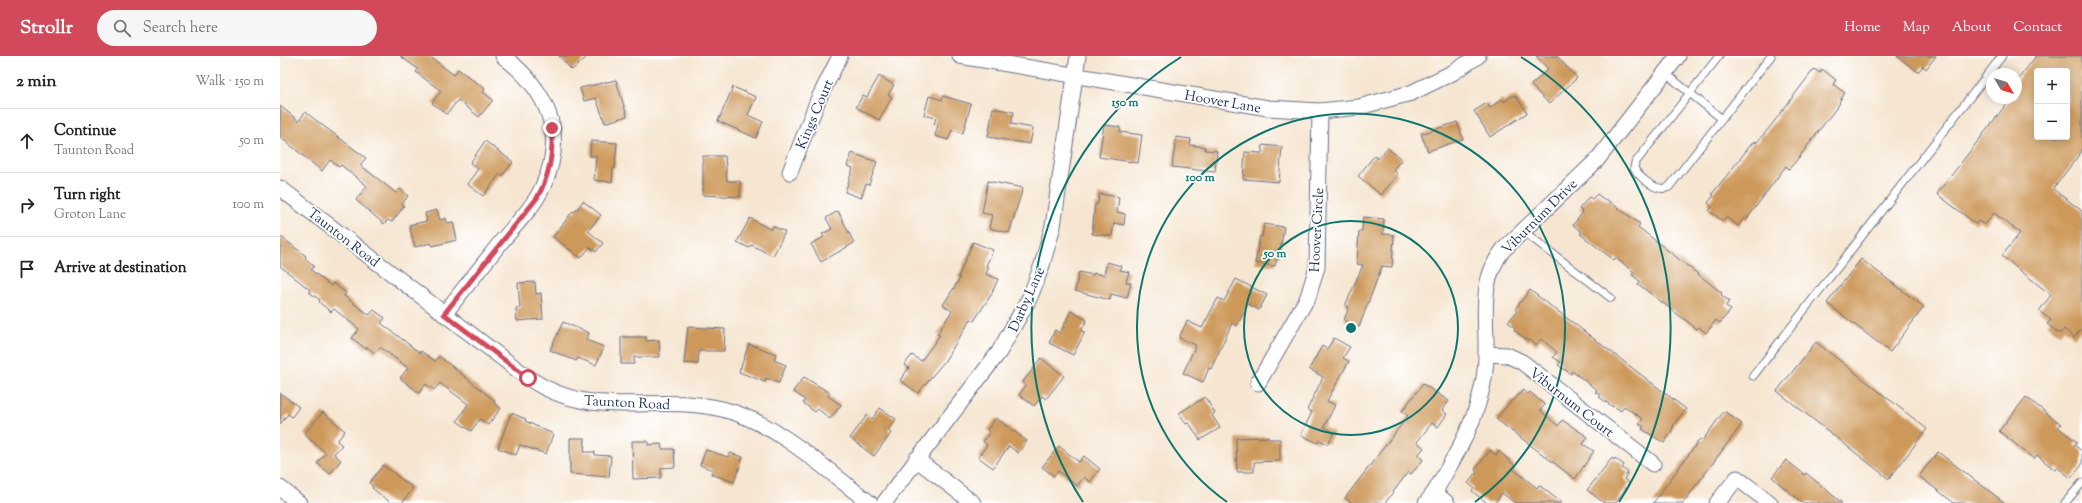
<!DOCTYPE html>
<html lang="en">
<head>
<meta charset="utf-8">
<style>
  :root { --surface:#fff; --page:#f6f6f6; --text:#222; --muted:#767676; --line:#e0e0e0; --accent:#d1495b }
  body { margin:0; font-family:"Sorts Mill Goudy",serif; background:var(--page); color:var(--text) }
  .controls { position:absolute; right:12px; top:12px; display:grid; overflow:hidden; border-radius:4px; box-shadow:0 2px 10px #0003 }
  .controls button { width:36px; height:36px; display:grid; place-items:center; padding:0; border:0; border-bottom:1px solid var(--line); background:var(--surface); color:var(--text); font:20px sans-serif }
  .compass { position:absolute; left:1706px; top:12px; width:36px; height:36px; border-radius:50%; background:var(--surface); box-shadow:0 2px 10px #0003; rotate:128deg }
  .stop { position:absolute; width:12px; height:12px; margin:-9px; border:3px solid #d1495b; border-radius:50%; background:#fff }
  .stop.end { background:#d1495b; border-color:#fff; box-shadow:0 1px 4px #0008 }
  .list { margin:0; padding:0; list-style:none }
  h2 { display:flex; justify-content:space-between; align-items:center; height:52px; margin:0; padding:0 16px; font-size:17px }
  h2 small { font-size:13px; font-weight:400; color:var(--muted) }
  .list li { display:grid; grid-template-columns:26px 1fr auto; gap:12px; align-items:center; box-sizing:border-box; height:64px; padding:0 16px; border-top:1px solid var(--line) }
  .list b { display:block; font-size:15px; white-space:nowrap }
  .list p { margin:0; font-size:13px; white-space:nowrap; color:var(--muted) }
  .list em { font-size:13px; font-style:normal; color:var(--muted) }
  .icon { flex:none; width:22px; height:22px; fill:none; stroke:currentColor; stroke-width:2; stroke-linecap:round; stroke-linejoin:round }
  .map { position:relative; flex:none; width:1802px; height:447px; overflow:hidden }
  header { display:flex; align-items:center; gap:24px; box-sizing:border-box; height:56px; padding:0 20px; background:var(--accent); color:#fff }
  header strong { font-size:19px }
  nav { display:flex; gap:22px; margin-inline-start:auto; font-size:14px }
  .search { width:280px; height:36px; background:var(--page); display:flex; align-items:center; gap:10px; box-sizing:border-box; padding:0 14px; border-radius:22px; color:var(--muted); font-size:15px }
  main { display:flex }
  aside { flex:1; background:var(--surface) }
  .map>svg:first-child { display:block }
</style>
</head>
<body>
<header>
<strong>Strollr</strong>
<div class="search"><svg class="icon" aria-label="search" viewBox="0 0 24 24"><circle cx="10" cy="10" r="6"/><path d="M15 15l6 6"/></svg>Search here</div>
<nav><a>Home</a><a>Map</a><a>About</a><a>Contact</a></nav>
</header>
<main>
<aside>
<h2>2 min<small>Walk · 150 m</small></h2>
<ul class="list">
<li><svg class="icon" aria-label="ahead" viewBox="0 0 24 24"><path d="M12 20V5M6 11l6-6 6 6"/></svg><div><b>Continue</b><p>Taunton Road</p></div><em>50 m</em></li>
<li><svg class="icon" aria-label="right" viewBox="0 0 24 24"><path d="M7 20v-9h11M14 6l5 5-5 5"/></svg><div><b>Turn right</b><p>Groton Lane</p></div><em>100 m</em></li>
<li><svg class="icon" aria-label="arrive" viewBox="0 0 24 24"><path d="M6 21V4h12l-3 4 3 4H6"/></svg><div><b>Arrive at destination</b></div></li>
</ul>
</aside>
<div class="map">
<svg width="1802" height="447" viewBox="0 0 1802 447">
  <rect width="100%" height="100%" fill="#fff"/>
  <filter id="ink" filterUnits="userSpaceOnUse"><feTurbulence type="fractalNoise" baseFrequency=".025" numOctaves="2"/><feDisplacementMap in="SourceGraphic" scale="8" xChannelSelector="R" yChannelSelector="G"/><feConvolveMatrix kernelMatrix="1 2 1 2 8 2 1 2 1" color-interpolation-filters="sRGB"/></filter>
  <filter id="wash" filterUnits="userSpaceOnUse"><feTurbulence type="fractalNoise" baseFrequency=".012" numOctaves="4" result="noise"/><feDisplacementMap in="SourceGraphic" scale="16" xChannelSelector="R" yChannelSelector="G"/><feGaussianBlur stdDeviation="0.9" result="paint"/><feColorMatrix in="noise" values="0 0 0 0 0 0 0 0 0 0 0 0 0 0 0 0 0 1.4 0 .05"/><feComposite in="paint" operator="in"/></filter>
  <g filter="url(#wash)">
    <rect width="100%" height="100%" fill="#f6e6d1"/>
    <g id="blocks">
      <g fill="#cd995a" fill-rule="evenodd">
        <polygon points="120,0 149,0 174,19 178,13 205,33 203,36 213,44 199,61 178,44 167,58 152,47 161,35 136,16 138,13"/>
        <polygon points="279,0 308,0 292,14"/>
        <polygon points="1256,0 1277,0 1297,22 1269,48 1251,29 1268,13"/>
        <polygon points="1617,0 1656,0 1646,13 1643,10 1638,16"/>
        <path d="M1756 0H1802V95L1773 133 1802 155V272L1794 282 1784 273 1780 278 1767 268 1771 264 1759 255 1771 239 1722 200 1740 177 1714 157 1705 169 1698 165 1696 168 1657 138 1731 42H1736V26ZM1757 15H1787V81H1757Z"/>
        <polygon points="1534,13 1540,17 1542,13 1556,24 1553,28 1565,37 1559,46 1560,47 1516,105 1509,113 1506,110 1466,164 1464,162 1458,170 1446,161 1443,165 1429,155 1432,151 1428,147 1434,139 1432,138 1474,85 1476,87 1490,71"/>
        <polygon points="599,20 614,29 608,39 612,41 599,64 576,51 583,39 587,41"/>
        <polygon points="336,24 347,60 325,67 316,42 304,45 300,32"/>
        <polygon points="453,31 476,41 468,59 483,66 476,82 438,65"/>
        <polygon points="649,40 662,44 663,40 691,48 683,77 672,74 668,84 655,80 658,69 654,68 656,62 644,59"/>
        <polygon points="1232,40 1236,40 1247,57 1210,81 1194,55 1207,47 1210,52 1222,43 1224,46"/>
        <polygon points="0,50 19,65 25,56 86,102 80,109 116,137 120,133 128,140 122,148 124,150 112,166 108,164 104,168 76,144 87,130 61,109 59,111 50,104 42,115 0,81"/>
        <polygon points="713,52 734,56 731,68 753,72 750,88 708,81"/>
        <polygon points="1177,66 1183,83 1148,95 1141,78"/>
        <polygon points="824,69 840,71 840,76 862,79 858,107 819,101"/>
        <polygon points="896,81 911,83 910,89 925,91 925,94 937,95 935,116 892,111"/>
        <polygon points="205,85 233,106 222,120 220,118 203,140 187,128 198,113 190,107"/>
        <polygon points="311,85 337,87 335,112 333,112 332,126 314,124 316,100 310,100"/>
        <polygon points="983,89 1002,91 999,126 963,123 965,96 982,97"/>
        <polygon points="1107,92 1122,103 1113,114 1118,118 1101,139 1078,120 1094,100 1098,103"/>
        <polygon points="572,97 597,106 589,129 586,128 581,142 565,136 573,112 567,110"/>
        <polygon points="423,100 445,100 447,125 460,125 460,141 423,139"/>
        <polygon points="708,125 743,132 729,177 709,172 712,159 702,157"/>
        <polygon points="819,138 839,141 837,156 845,158 844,169 834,167 832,180 812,178 815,148 818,148"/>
        <polygon points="1317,138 1325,144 1326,143 1360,168 1358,171 1442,237 1441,239 1449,245 1446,250 1451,254 1440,267 1436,264 1426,277 1419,271 1417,273 1358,228 1360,225 1352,219 1354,216 1336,202 1334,204 1300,178 1302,176 1293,169 1303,156 1299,153 1309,141 1312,143"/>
        <polygon points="303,145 321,159 308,175 323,187 316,196 310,191 301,202 273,181 293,155 295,156"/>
        <polygon points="157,154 160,164 166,162 167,167 173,166 177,184 152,190 151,187 135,191 129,169 147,165 145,157"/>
        <polygon points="558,155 574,187 541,206 531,188 544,181 542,178 552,173 546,162"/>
        <polygon points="1083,161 1104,163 1103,178 1114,179 1112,211 1102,210 1079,271 1064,264 1069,251 1065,250 1083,209 1077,208 1079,175 1082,175"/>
        <polygon points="470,162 491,174 493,170 505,176 493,200 471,189 469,192 457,186"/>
        <polygon points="984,168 1004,171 999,202 997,201 995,210 975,207 980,180 982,181"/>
        <polygon points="0,180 26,200 25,202 34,210 31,214 51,230 53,227 66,237 64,240 89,259 94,254 105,262 101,267 140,297 141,295 155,305 159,300 215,345 214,347 221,352 208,369 200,363 191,375 177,365 188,348 160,327 154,334 146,328 139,337 120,322 128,312 100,291 95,297 87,291 86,293 72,282 79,273 54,253 51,256 39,246 40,244 29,236 30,234 0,210"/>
        <polygon points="693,186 713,194 706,210 709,211 706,218 718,223 711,239 694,265 691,263 664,306 638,337 620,324 629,312 624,309 632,299 641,305 660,279 657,278 672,255 663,249 680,222 678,221"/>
        <polygon points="1581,203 1644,251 1610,296 1547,247"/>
        <polygon points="827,206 841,210 840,214 849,216 846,226 851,227 847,242 831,238 830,244 795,235 799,216 813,219 814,217 824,219"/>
        <polygon points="956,223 987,239 979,254 968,248 957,270 952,267 931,313 929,312 923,326 903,317 916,289 899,282 907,265 922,272 938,242 944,245"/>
        <polygon points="255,226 256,238 261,237 263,263 237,265 236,252 240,252 238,227"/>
        <polygon points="1250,234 1406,353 1394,368 1391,377 1384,387 1362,373 1364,371 1359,368 1363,363 1344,350 1341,355 1334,350 1333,351 1319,341 1321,339 1315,336 1317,334 1292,315 1291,318 1278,309 1281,306 1273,301 1277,296 1261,283 1256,289 1250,284 1248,285 1234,274 1235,272 1228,266 1237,255 1235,253"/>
        <polygon points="791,255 807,264 801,275 805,276 793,299 769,287 775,274 780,277"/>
        <polygon points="283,266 309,277 306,284 324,291 316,309 298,302 296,305 270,294"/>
        <polygon points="408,271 445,273 444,295 419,295 418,308 404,307"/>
        <polygon points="341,281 366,281 366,285 379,284 380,301 354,301 354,308 341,308"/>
        <polygon points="1054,282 1070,291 1063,302 1069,305 1047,345 1055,349 1044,371 1054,376 1048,388 1039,384 1038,387 1021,379 1032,356 1027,354 1043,321 1029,313 1042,290 1047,293"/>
        <polygon points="1536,286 1647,373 1609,423 1497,335"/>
        <polygon points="469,288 496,298 494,304 506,309 499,327 486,322 485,326 459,316"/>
        <polygon points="761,302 784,320 766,343 762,340 754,350 739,339 746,329 743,326"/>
        <polygon points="524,321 550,337 548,340 561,349 550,363 538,353 535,356 523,347 525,344 513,335"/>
        <polygon points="1143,328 1169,345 1162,354 1167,358 1158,371 1152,367 1137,386 1144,392 1138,399 1143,404 1131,418 1128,416 1105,447 1072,447 1065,442 1128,360 1122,355"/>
        <polygon points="1243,334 1248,338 1250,336 1265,349 1260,354 1278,370 1282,364 1308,381 1303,388 1314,395 1295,423 1216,363 1232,344 1233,345"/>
        <polygon points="0,337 19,351 12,361 8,358 0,368"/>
        <polygon points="925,341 935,357 932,359 940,372 920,384 909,367 906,368 899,357"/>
        <polygon points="1746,341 1781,368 1778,371 1797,386 1794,389 1802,395 1802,409 1791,422 1777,411 1775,414 1757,399 1754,403 1719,375"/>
        <polygon points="600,352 616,363 608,374 611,377 594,400 570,382 587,359 592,363"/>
        <polygon points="1444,355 1462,368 1403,447 1373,447 1420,383 1422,385"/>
        <polygon points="43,356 65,375 57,385 62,389 54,398 61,404 50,418 37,407 46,397 24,378"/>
        <polygon points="231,357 246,363 245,365 273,378 266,398 240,389 236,399 218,392"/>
        <polygon points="716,362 747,385 738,397 729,390 713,412 698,401 707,389 703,386 710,376 707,374"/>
        <polygon points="988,381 988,383 1000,383 1000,405 974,406 974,416 957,416 956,382"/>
        <polygon points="290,382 305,382 304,396 315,396 315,399 331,400 329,421 290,418"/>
        <polygon points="352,385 368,385 368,389 381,388 382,393 394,393 395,411 381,412 381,422 353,423"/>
        <polygon points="779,390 799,406 804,400 820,413 810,426 804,421 797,430 778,415 774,420 762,411"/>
        <polygon points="426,394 448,401 450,397 463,401 454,426 431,418 433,414 420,409"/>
        <polygon points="1210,394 1216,399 1219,395 1235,410 1233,413 1257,432 1259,429 1282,447 1235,447 1222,437 1215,447 1207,447 1192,435 1194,432 1188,427 1197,416 1195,414"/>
        <polygon points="1658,396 1725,447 1674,447 1639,420"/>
        <polygon points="1332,402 1334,404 1335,402 1344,409 1342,412 1348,416 1344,423 1349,427 1336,447 1324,447 1307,434"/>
        <polygon points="1506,404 1525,419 1526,417 1562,447 1522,447 1492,421"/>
        <polygon points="103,409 133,432 122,447 111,447 92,432 93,430 89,427"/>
      </g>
    </g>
  </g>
  <g filter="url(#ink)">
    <use href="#blocks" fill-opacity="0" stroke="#686f86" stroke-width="1"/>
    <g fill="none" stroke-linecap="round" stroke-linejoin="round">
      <g stroke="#686f86" stroke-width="9">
        <g id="lane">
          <path d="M1439 0 1355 107 1354 112C1360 122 1377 137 1389 131L1491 0"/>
          <polyline points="1385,17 1442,63"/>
          <polyline points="1243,175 1331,242"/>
          <polyline points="1473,320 1722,0"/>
          <polyline points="1785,447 1802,427"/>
        </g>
      </g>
      <g stroke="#686f86" stroke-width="17">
        <g id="street">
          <polyline points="680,0 988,52 1040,55 1079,51 1131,37 1174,16 1198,0"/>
          <polyline points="510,116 538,44 560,0"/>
          <path d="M0 132 243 318C310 368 370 336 442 353 496 366 546 414 590 447"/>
          <path d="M164 258C183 234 202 210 221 186 235 169 254 151 263 130 288 77 266 33 223 0"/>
          <polyline points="1206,298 1227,299 1242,306 1373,408"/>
          <polyline points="978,327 1028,241 1037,211 1040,55"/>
          <polyline points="636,403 693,447"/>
          <polyline points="0,432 19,447"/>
          <path d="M1154 437C1171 407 1190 377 1199 344 1203 330 1206 314 1206 299 1207 262 1198 226 1223 194L1317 104 1398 0"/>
          <polyline points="604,447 719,296 750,241 762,209 773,170 798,0"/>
          <polyline points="1146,447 1154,437 1167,447"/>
          <polyline points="1437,447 1457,422 1490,447"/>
        </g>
      </g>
      <use href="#lane" stroke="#fff" stroke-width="7"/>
      <use href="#street" stroke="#fff" stroke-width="15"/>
    </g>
  </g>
  <g fill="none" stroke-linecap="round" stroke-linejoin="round" filter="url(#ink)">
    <path stroke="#d1495b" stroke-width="5" d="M248 322 164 258 257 142C270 119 273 98 272 72"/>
  </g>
  <g fill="none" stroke="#0f766e" stroke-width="2">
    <circle cx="1071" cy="272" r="107"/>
    <path d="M947 446A214 214 0 1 1 1195 446"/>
    <path d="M803 446A320 320 0 0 1 901 1M1241 1A320 320 0 0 1 1339 446"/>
  </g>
  <g text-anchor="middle" stroke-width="3.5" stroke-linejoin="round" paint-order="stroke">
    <g font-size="14" fill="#1b2f5e" stroke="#fff">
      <text transform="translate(943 45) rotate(10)" y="5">Hoover Lane</text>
      <text transform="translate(534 58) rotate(-67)" y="5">Kings Court</text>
      <text transform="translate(1259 160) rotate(-45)" y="5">Viburnum Drive</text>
      <text transform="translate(1036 174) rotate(-87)" y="5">Hoover Circle</text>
      <text transform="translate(64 181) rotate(38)" y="5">Taunton Road</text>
      <text transform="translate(746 243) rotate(-66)" y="5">Darby Lane</text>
      <text transform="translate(347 346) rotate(3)" y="5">Taunton Road</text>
      <text transform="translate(1292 346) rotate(38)" y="5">Viburnum Court</text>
    </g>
  </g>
  <circle cx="1071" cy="272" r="6" fill="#0f766e" stroke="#fff" stroke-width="2"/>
  <g font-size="12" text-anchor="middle" font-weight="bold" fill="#0f766e" stroke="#fff" stroke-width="3.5" stroke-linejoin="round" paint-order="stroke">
    <text x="845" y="50">150 m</text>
    <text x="920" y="125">100 m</text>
    <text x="995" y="201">50 m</text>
  </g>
</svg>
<div class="controls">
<button>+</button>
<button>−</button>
</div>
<svg class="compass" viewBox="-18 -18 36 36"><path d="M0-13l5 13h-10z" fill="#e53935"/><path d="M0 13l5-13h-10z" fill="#767676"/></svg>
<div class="stop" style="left:248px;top:322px"></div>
<div class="stop end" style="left:272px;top:72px"></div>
</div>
</main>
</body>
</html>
